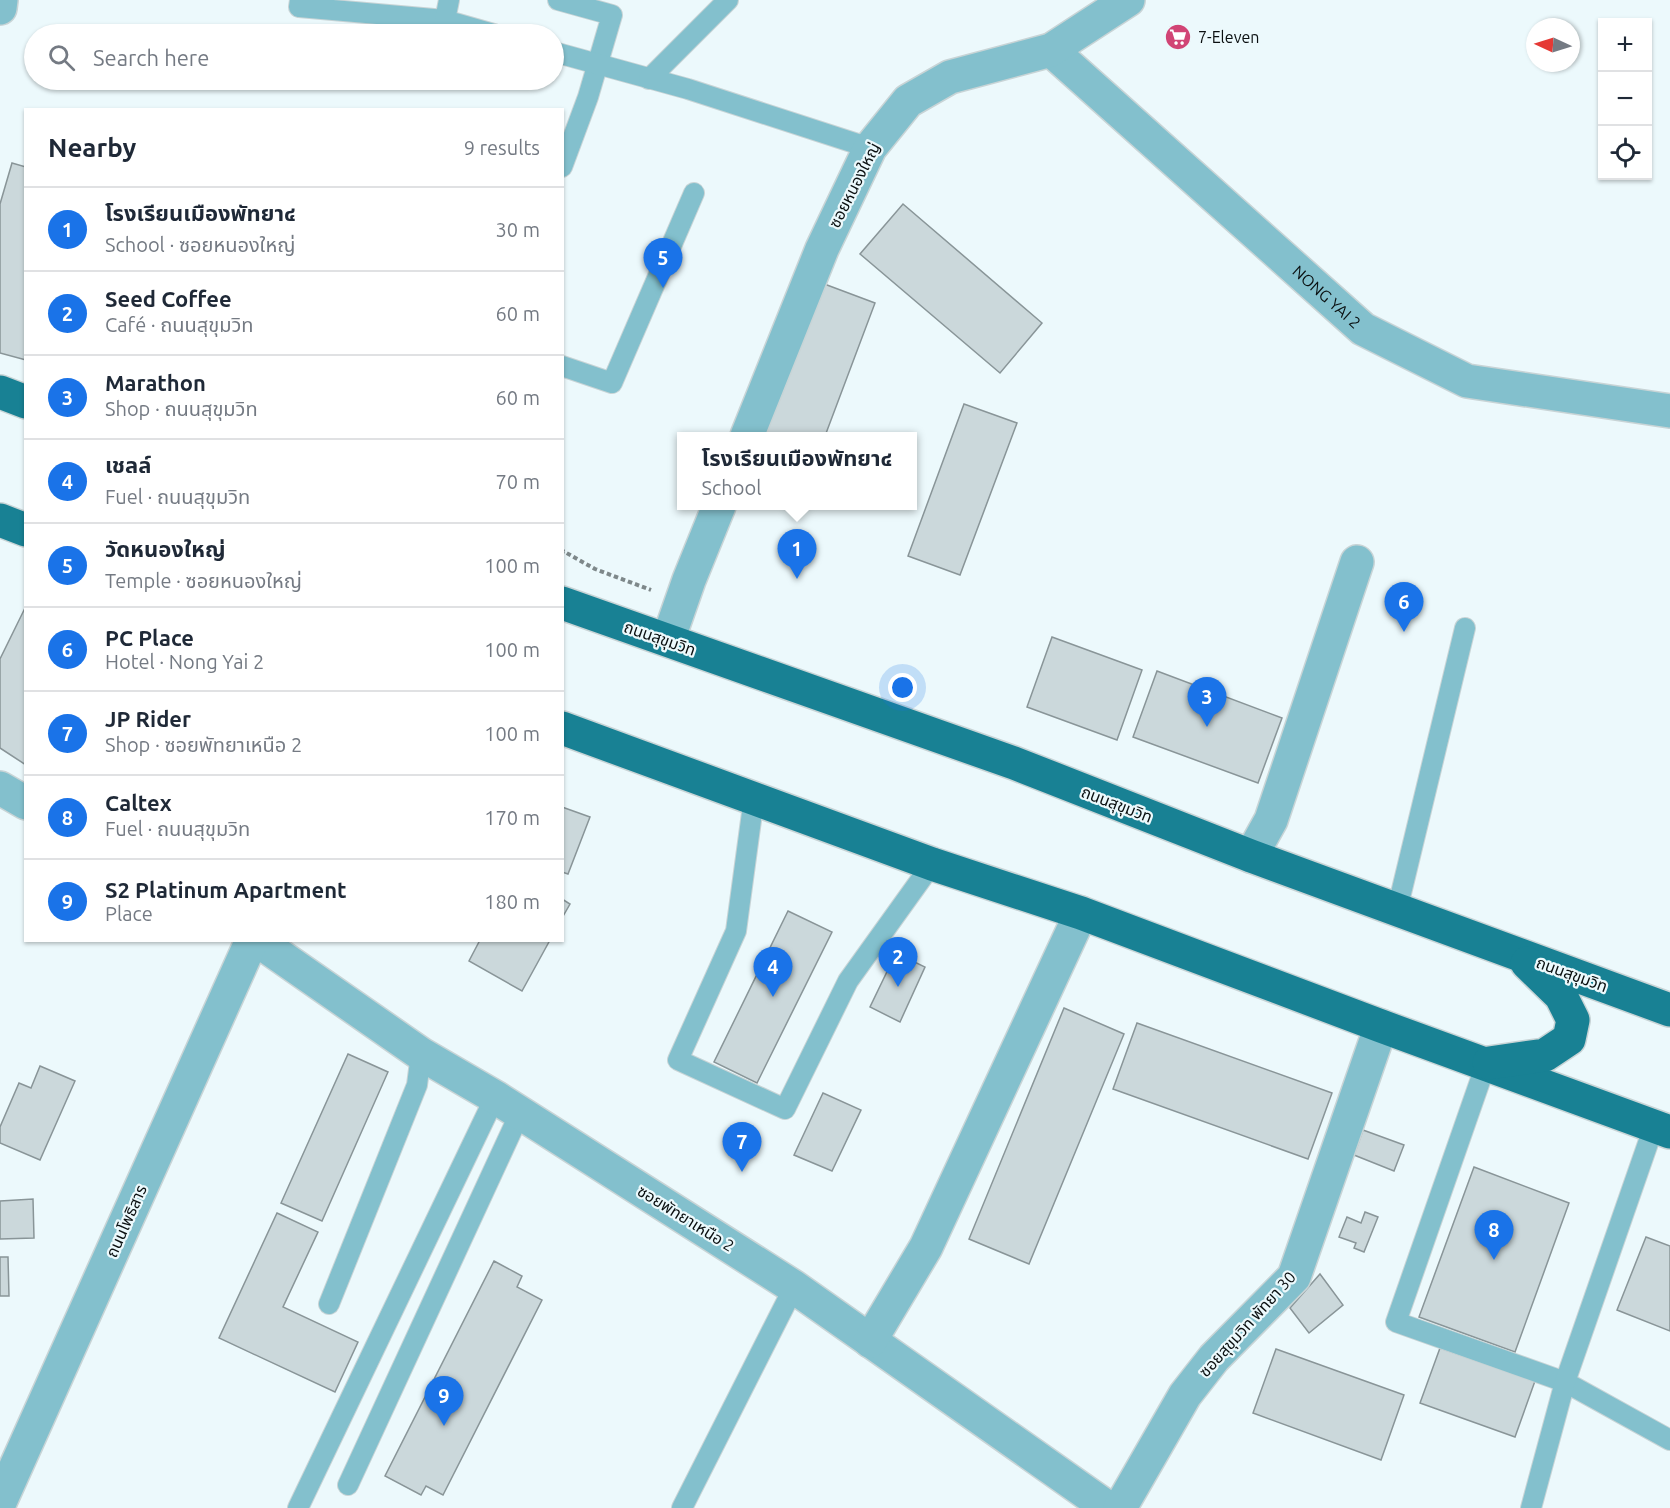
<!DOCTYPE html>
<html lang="en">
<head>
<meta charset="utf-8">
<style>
  :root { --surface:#fff; --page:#f2f2f3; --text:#1f2937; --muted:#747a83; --line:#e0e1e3; --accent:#1a73e8 }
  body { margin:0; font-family:Ubuntu,"Noto Sans Thai",sans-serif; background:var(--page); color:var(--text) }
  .controls { position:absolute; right:18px; top:18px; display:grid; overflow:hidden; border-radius:0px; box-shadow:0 2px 4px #0004 }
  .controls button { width:54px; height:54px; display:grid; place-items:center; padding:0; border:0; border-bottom:2px solid var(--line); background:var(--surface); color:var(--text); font:30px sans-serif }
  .compass { position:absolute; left:1526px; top:18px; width:54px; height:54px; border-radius:50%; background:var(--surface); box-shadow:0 2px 4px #0004; rotate:274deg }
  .you { position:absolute; left:903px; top:688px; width:21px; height:21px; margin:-15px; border:4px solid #fff; border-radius:50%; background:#1a73e8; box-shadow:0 0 0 9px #1a73e833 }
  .badge { display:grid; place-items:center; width:39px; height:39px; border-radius:50%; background:var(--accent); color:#fff; font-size:20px; font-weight:700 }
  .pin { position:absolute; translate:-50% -50px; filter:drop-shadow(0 2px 3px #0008) }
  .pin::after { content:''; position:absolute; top:32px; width:21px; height:18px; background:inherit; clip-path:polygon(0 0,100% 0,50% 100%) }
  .popup { position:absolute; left:677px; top:432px; width:240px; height:78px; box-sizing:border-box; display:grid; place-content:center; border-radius:0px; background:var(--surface); filter:drop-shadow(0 2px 4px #0005); font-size:20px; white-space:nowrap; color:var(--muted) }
  .popup b { font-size:22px; color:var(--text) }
  .popup::after { content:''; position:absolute; left:50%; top:100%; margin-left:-12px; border:12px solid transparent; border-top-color:var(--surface) }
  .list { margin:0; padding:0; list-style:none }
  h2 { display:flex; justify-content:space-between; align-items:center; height:78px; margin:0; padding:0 24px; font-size:26px }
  h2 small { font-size:20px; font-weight:400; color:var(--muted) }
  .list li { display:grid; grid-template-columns:39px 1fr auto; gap:18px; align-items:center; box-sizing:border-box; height:84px; padding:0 24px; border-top:2px solid var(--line) }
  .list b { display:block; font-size:22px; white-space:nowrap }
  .list p { margin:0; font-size:20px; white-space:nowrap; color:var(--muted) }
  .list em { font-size:20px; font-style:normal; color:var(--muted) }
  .icon { flex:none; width:33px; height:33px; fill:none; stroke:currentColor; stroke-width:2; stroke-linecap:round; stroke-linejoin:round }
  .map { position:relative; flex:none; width:1670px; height:1508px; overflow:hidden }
  .search { position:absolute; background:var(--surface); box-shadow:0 2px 4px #0004; left:24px; top:24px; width:540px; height:66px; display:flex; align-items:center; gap:15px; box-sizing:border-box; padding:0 21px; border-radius:33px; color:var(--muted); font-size:22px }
  .panel { position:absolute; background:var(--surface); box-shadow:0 2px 4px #0004; left:24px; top:108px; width:540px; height:834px; border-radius:0px }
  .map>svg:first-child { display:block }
</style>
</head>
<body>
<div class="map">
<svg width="1670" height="1508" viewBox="0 0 1670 1508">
  <rect width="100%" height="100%" fill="#ecf9fc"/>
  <g fill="#cbd8db" stroke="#899598" stroke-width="1.5">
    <polygon points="12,163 26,167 26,360 0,353 0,204"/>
    <polygon points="903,204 1042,323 1000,373 860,254"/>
    <polygon points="819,282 875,303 825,436 761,436"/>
    <polygon points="964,404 1017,423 960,575 908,556"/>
    <polygon points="26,606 26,765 0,748 0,659"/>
    <polygon points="1052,637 1142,670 1117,740 1027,707"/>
    <polygon points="1157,671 1282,718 1258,783 1133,737"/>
    <polygon points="562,807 590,817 568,874 562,872"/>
    <polygon points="562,899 570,904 562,918"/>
    <polygon points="788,911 832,932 757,1083 714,1062"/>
    <polygon points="480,940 550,940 522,991 469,961"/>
    <polygon points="896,953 925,967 900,1022 870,1007"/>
    <polygon points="1064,1008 1124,1034 1029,1264 969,1239"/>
    <polygon points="1137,1023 1332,1093 1308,1159 1113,1089"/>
    <polygon points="348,1054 388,1072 322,1221 281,1203"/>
    <polygon points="40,1066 75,1081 40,1160 0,1143 0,1127 19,1083 31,1088"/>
    <polygon points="823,1093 861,1110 832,1171 794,1155"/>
    <polygon points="1363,1130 1404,1145 1394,1171 1354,1155"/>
    <polygon points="1474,1167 1569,1203 1515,1352 1419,1317"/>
    <polygon points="33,1199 34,1238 0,1239 0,1201"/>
    <polygon points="1365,1212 1378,1217 1364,1252 1354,1248 1356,1243 1339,1237 1347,1217 1361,1223"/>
    <polygon points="277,1213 318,1232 283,1307 358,1342 335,1392 219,1338"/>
    <polygon points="1646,1237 1670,1246 1670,1331 1617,1310"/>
    <polygon points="0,1257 8,1257 9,1296 0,1296"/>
    <polygon points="494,1261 522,1276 517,1287 542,1300 443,1495 426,1486 421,1495 385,1476"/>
    <polygon points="1320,1274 1343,1305 1309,1333 1290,1308"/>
    <polygon points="1440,1348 1535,1381 1515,1437 1420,1403"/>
    <polygon points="1276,1349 1404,1395 1381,1460 1253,1413"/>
  </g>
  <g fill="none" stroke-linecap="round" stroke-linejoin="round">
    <g stroke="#c8d4d6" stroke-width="22">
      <g id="service">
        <polyline points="300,0 299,7 445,20"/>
        <polyline points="449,0 445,20 494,34"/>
        <polyline points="558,0 612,15 588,97 562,167"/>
        <polyline points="554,52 688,89 870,148"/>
        <polyline points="649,79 728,0"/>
        <polyline points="562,366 612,383 694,193"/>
        <polyline points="754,798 736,931 678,1060 785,1109 848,981 932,864"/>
        <polyline points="1397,910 1465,628"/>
        <polyline points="1486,1064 1396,1322 1565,1382 1670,1440"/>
        <polyline points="329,1304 417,1085 421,1054"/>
        <polyline points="348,1485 520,1113"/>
        <polyline points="298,1508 495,1097"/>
        <polyline points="682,1508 794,1287"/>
        <polyline points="1531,1508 1565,1382 1654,1126"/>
      </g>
    </g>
    <g stroke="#c8d4d6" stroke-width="36">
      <g id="minor">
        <polyline points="0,8 1,0"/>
        <path id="s1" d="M1051 50 1363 329 1467 381 1670 411"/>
        <polyline points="747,436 822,249 870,148 908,101 950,77 1051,50 1128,0"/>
        <polyline points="668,640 689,580 719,506"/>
        <polyline points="0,788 26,803"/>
        <polyline points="1251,856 1271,820 1357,562"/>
        <polyline points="257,940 421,1054 495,1097 794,1287 1108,1508"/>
        <polyline points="870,1341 926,1247 1081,913"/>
        <polyline points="1120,1508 1185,1395 1214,1358 1294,1277 1381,1026"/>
      </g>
    </g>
    <g stroke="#c8d4d6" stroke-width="36">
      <polyline id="tertiary" points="0,1502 252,940"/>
    </g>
    <g stroke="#c8d4d6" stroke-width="36">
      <g id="trunk">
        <polyline points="0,392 26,402"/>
        <polyline points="0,520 26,530"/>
        <polyline points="562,603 1014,763 1251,856 1670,1010"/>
        <polyline points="562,728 932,864 1081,913 1381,1026 1670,1132"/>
        <polyline points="1489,1063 1545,1055 1569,1039 1573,1020 1561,996 1527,963"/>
      </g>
    </g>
    <polyline stroke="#7e888a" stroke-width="4" stroke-dasharray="4.5 3" stroke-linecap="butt" points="562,554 563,551 595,569 651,590"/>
    <use href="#service" stroke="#83c0cd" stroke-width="20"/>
    <use href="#minor" stroke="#83c0cd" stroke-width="33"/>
    <use href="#tertiary" stroke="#83c0cd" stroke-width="33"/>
    <use href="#trunk" stroke="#188194" stroke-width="33"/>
  </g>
  <defs>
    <g id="supermarket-disc" transform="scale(1.35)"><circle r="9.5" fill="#d14475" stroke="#ecf9fc"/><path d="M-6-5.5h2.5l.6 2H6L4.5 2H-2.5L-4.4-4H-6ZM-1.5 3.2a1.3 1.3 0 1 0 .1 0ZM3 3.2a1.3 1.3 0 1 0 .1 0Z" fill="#fff"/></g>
  </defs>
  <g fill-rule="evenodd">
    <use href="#supermarket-disc" x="1178" y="37"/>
  </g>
  <g text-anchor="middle" stroke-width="4.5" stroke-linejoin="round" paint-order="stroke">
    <g font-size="16" fill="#0a0f10" stroke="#ecf9fc" text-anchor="start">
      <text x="1198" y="43">7-Eleven</text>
    </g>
    <g font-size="16" fill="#0a0f10" stroke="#ecf9fc">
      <text transform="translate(854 185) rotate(-63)" y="6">ซอยหนองใหญ่</text>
      <text dy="6" stroke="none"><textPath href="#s1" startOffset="370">NONG YAI 2</textPath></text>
      <text transform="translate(660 638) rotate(19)" y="6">ถนนสุขุมวิท</text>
      <text transform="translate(1117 804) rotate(21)" y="6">ถนนสุขุมวิท</text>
      <text transform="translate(1572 974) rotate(20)" y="6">ถนนสุขุมวิท</text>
      <text transform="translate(686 1218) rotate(32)" y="6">ซอยพัทยาเหนือ 2</text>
      <text transform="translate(126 1221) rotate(-66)" y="6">ถนนโพธิสาร</text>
      <text transform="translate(1247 1324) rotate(-48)" y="6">ซอยสุขุมวิท พัทยา 30</text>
    </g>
  </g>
</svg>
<div class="controls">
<button>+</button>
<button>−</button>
<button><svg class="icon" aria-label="locate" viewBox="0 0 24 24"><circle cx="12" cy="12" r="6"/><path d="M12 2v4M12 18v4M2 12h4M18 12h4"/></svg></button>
</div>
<svg class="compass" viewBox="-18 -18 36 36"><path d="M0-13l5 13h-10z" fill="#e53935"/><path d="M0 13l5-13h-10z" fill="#747a83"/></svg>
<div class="you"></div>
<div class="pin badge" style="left:797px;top:579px">1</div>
<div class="popup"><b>โรงเรียนเมืองพัทยา๔</b>School</div>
<div class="pin badge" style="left:898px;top:987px">2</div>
<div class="pin badge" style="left:1207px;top:727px">3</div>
<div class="pin badge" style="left:773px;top:997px">4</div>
<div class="pin badge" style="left:663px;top:288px">5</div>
<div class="pin badge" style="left:1404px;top:632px">6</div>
<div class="pin badge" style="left:742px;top:1172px">7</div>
<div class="pin badge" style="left:1494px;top:1260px">8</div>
<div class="pin badge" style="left:444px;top:1426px">9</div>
<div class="search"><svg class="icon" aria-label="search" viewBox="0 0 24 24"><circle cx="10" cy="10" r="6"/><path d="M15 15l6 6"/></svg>Search here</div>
<section class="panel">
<h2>Nearby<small>9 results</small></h2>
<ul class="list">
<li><span class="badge">1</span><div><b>โรงเรียนเมืองพัทยา๔</b><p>School · ซอยหนองใหญ่</p></div><em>30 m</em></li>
<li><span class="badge">2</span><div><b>Seed Coffee</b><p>Café · ถนนสุขุมวิท</p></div><em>60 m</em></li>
<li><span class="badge">3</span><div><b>Marathon</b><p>Shop · ถนนสุขุมวิท</p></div><em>60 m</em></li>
<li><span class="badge">4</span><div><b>เชลล์</b><p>Fuel · ถนนสุขุมวิท</p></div><em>70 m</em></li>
<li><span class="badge">5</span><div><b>วัดหนองใหญ่</b><p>Temple · ซอยหนองใหญ่</p></div><em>100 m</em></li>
<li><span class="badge">6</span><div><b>PC Place</b><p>Hotel · Nong Yai 2</p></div><em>100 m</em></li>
<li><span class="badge">7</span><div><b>JP Rider</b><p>Shop · ซอยพัทยาเหนือ 2</p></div><em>100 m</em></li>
<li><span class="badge">8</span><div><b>Caltex</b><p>Fuel · ถนนสุขุมวิท</p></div><em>170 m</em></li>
<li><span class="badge">9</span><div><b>S2 Platinum Apartment</b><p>Place</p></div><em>180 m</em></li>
</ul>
</section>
</div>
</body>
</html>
